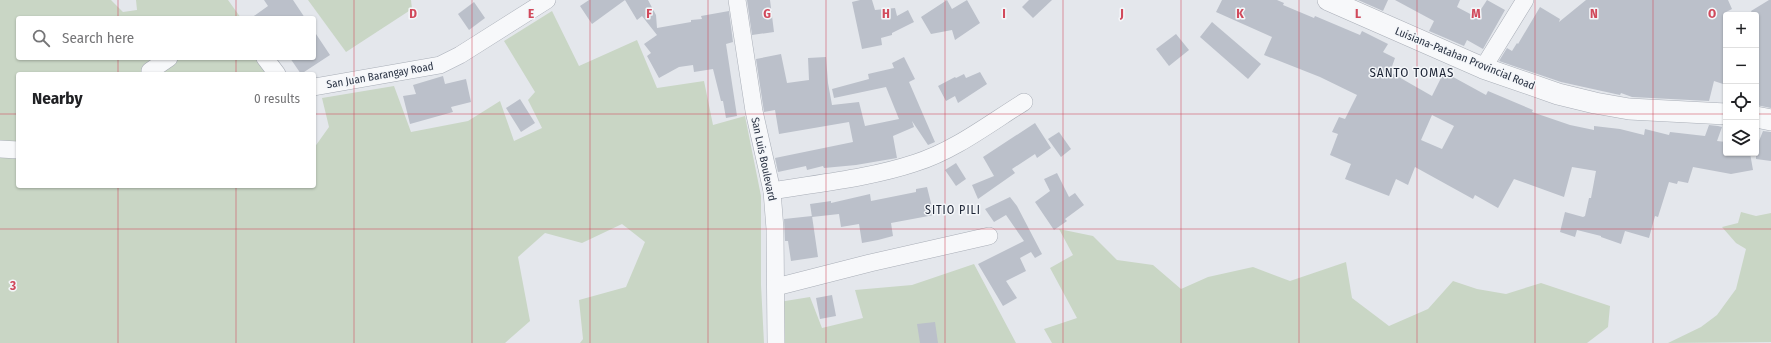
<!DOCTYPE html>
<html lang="en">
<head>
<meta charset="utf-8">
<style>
  :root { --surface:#fff; --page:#f2f2f2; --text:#202124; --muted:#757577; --line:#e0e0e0 }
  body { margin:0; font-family:"Fira Sans Condensed",sans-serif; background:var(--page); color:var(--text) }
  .controls { position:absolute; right:12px; top:12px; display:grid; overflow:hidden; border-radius:4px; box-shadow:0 1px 3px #0004 }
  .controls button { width:36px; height:36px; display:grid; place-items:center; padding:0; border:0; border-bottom:1px solid var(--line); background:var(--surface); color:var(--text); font:20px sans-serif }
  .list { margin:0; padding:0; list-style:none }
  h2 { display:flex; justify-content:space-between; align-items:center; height:52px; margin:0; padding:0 16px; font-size:17px }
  h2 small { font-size:13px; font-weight:400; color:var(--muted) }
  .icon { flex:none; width:22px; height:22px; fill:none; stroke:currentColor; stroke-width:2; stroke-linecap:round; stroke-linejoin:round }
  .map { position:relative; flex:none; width:1771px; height:343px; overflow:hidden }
  .search { position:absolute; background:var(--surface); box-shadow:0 1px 3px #0004; left:16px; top:16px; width:300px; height:44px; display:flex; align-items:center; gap:10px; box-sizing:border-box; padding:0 14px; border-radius:4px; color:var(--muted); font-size:15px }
  .panel { position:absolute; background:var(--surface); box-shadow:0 1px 3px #0004; left:16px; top:72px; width:300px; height:116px; border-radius:4px }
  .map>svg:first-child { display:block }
</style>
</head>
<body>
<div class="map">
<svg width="1771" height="343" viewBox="0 0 1771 343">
  <rect width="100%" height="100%" fill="#e4e7ec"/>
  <g fill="#c9d6c5">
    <polygon points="0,0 111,0 123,12 137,10 136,0 228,0 241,18 18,18 18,58 269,58 280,74 18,74 18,186 314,186 314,148 329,127 322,98 394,86 411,132 468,121 500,101 514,141 542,128 528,100 535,92 504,41 552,11 579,66 637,40 657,88 704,81 713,125 745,116 761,196 761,285 764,343 580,343 583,339 579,300 626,287 645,242 622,224 582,243 545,233 518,257 530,321 505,343 0,343"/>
    <polygon points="308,0 411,0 412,9 346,52"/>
    <polygon points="1741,212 1756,216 1771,213 1771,342 1668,343 1701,327 1717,315 1736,289 1746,249 1736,243 1722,227 1738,223"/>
    <polygon points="1059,229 1093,236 1117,260 1153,265 1181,289 1208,277 1253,267 1290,281 1346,262 1352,298 1389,326 1428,309 1453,281 1477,289 1506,294 1541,283 1610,306 1608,327 1587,343 1052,343 1044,329 1077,318 1050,268 1073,255"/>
    <polygon points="974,264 1016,343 779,343 779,302 810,297 822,328 863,318 855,290 912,285"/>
  </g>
  <g fill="#bbc0ca" fill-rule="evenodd">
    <polygon points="264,0 293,0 305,18 251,18 268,6"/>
    <polygon points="589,0 648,0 656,15 657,28 691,22 691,20 702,19 701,16 729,11 733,42 726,44 737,116 726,118 723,101 721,101 713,69 694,72 693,65 679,67 659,78 647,56 651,53 644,44 657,35 642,16 637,20 625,0 592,24 580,6"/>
    <polygon points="747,0 770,0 774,32 752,35"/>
    <polygon points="860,0 872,0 875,10 895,8 897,16 908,10 914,22 892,33 892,35 881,38 882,45 862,49 852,2"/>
    <polygon points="947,0 952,9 967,0 980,23 955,40 952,30 931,34 921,17"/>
    <polygon points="1029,0 1052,0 1033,18 1022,7"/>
    <path d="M1222 0H1277L1284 3 1283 5 1314 18 1315 16 1360 35 1362 31 1388 44 1383 52 1395 58 1390 72 1432 96 1444 72 1486 95 1488 91 1533 110 1532 112 1570 125 1594 130V126L1620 129 1644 135 1645 129 1669 135 1670 132 1705 136 1709 125 1718 126 1722 127 1717 141 1726 142V153H1750L1753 170 1731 174 1693 167 1688 183 1678 181 1677 184 1669 182 1658 217 1655 216 1649 238 1625 231 1621 244 1601 237V236L1577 230 1575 237 1560 232 1565 212 1583 217 1585 216 1589 198H1591L1596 171 1572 167 1564 197 1514 179 1498 208 1475 195 1473 199 1415 167 1408 185 1396 179 1389 196 1345 179 1351 164 1330 155 1338 134 1332 132 1339 117 1345 119 1357 95 1320 77 1264 55 1272 37 1216 12ZM1432 115 1454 126 1442 149 1421 140Z"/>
    <polygon points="1358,0 1388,0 1383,11"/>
    <polygon points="1395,0 1460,0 1457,7 1476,17 1487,0 1505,10 1483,49 1467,40 1464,46 1429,31 1434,21"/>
    <polygon points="1586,0 1728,0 1732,9 1726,12 1726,85 1714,81 1709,101 1632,97 1621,93 1620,95 1561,82 1499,61 1507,48 1512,51 1517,43 1518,44 1540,7 1560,19 1559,22"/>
    <polygon points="1769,0 1771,0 1771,108 1756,105 1756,15 1753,15 1751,11"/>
    <polygon points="474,2 485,18 469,30 458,14"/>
    <polygon points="1212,22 1261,64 1248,79 1200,37"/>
    <polygon points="314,31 330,55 301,74 290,58 314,58"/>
    <polygon points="1176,34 1189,50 1169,66 1156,49"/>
    <polygon points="781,54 787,83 809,80 808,58 826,57 828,83 832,105 859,102 865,126 899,119 886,87 834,98 832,89 869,79 868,74 894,68 892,63 904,57 915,79 909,82 935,142 928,145 912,121 914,127 893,136 897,158 856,165 824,168 823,166 807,170 806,166 778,172 775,158 853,142 849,122 779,134 775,110 764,112 756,59"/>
    <polygon points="980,72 987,84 958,103 955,96 946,101 938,86 955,77 956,78 964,74 966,78"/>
    <polygon points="443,76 445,84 466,79 471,102 451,107 453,112 410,124 403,96 416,94 413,85"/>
    <polygon points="520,99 535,123 521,132 506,108"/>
    <polygon points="1035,123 1051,148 1037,158 1035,154 1012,169 1015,173 978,199 972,185 994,176 983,157"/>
    <polygon points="1763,131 1771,132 1771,161 1756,159 1756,141 1759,141"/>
    <polygon points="1059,132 1071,149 1061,157 1048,139"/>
    <polygon points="956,163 966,179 956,186 945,170"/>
    <polygon points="1057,173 1069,197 1075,193 1084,205 1065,219 1067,221 1054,230 1035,202 1050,191 1044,179"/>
    <polygon points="927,187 934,215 891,223 893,236 878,240 862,243 859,224 841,227 839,214 812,217 810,204 831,201 831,203 870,194 871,201 916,192 916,189"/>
    <polygon points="1010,197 1017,206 1042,254 1035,258 1031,252 1020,258 1026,271 1006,281 1017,298 1003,306 978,264 1024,241 1006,215 994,222 985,209"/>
    <polygon points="812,216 818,257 791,261 788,241 785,241 784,219"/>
    <polygon points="832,295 836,316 820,319 816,298"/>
    <polygon points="935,322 938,343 920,343 917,324"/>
  </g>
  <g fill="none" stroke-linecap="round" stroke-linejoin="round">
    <g stroke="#a9aeb7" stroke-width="18">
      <g id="minor">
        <polyline points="737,0 754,111 772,191 775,229 776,343"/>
        <polyline points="265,58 277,74"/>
        <polyline points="1483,68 1525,0"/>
        <polyline points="150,74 150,71 169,58"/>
        <polyline points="314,87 440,65 460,55 547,0"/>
        <polyline points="0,149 18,150"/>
        <path d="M772 191C819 183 870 178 915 163 954 151 990 123 1024 102"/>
        <polyline points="776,287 870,263 989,236"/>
      </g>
    </g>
    <g stroke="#a9aeb7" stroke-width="22">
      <g id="tertiary">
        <polyline points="1328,0 1483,68 1558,94 1595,103 1629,109 1726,114"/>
        <polyline points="1756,117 1771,120"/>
      </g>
    </g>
    <use href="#minor" stroke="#f7f8fa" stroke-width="17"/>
    <use href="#tertiary" stroke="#f7f8fa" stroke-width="21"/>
  </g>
  <path fill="none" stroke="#d1495b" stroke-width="1" stroke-opacity="0.55" d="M118 0V18M236 0V18M354 0V343M472 0V343M590 0V343M708 0V343M826 0V343M945 0V343M1063 0V343M1181 0V343M1299 0V343M1417 0V343M1535 0V343M1653 0V343M118 58V74M236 58V74M0 114H18M314 114H1726M1756 114H1771M118 186V343M236 186V343M0 229H1771"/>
  <g text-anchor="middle" stroke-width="3" stroke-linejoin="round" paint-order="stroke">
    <g font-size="11" fill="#2b3445" stroke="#f4f6f9">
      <text transform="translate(1465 58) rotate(22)" y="4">Luisiana-Patahan Provincial Road</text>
      <text transform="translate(380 75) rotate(-10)" y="4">San Juan Barangay Road</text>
      <text transform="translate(764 159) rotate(78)" y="4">San Luis Boulevard</text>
    </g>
    <g font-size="12" letter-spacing="1" fill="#1d2536" stroke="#f4f6f9">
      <text x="953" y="214">SITIO PILI</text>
    </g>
    <g font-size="13" letter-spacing="1" fill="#1d2536" stroke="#f4f6f9">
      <text x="1412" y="77">SANTO TOMAS</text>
    </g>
  </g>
  <g font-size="13" text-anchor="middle" font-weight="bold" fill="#d1495b" stroke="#f4f6f9" stroke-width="3" stroke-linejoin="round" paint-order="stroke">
    <text x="413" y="18">D</text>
    <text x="531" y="18">E</text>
    <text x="649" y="18">F</text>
    <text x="767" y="18">G</text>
    <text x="886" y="18">H</text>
    <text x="1004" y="18">I</text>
    <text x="1122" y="18">J</text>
    <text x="1240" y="18">K</text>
    <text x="1358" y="18">L</text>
    <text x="1476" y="18">M</text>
    <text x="1594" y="18">N</text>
    <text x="1712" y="18">O</text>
    <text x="13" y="290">3</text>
  </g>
</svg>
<div class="controls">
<button>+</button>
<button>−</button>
<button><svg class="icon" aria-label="locate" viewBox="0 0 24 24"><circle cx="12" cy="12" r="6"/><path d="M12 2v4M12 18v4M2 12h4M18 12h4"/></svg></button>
<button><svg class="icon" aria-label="layers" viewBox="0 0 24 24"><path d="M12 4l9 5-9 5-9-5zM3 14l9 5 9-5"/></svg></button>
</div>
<div class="search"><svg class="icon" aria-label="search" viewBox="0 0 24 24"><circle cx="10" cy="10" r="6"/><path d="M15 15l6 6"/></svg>Search here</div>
<section class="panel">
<h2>Nearby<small>0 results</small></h2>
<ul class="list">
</ul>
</section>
</div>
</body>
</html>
